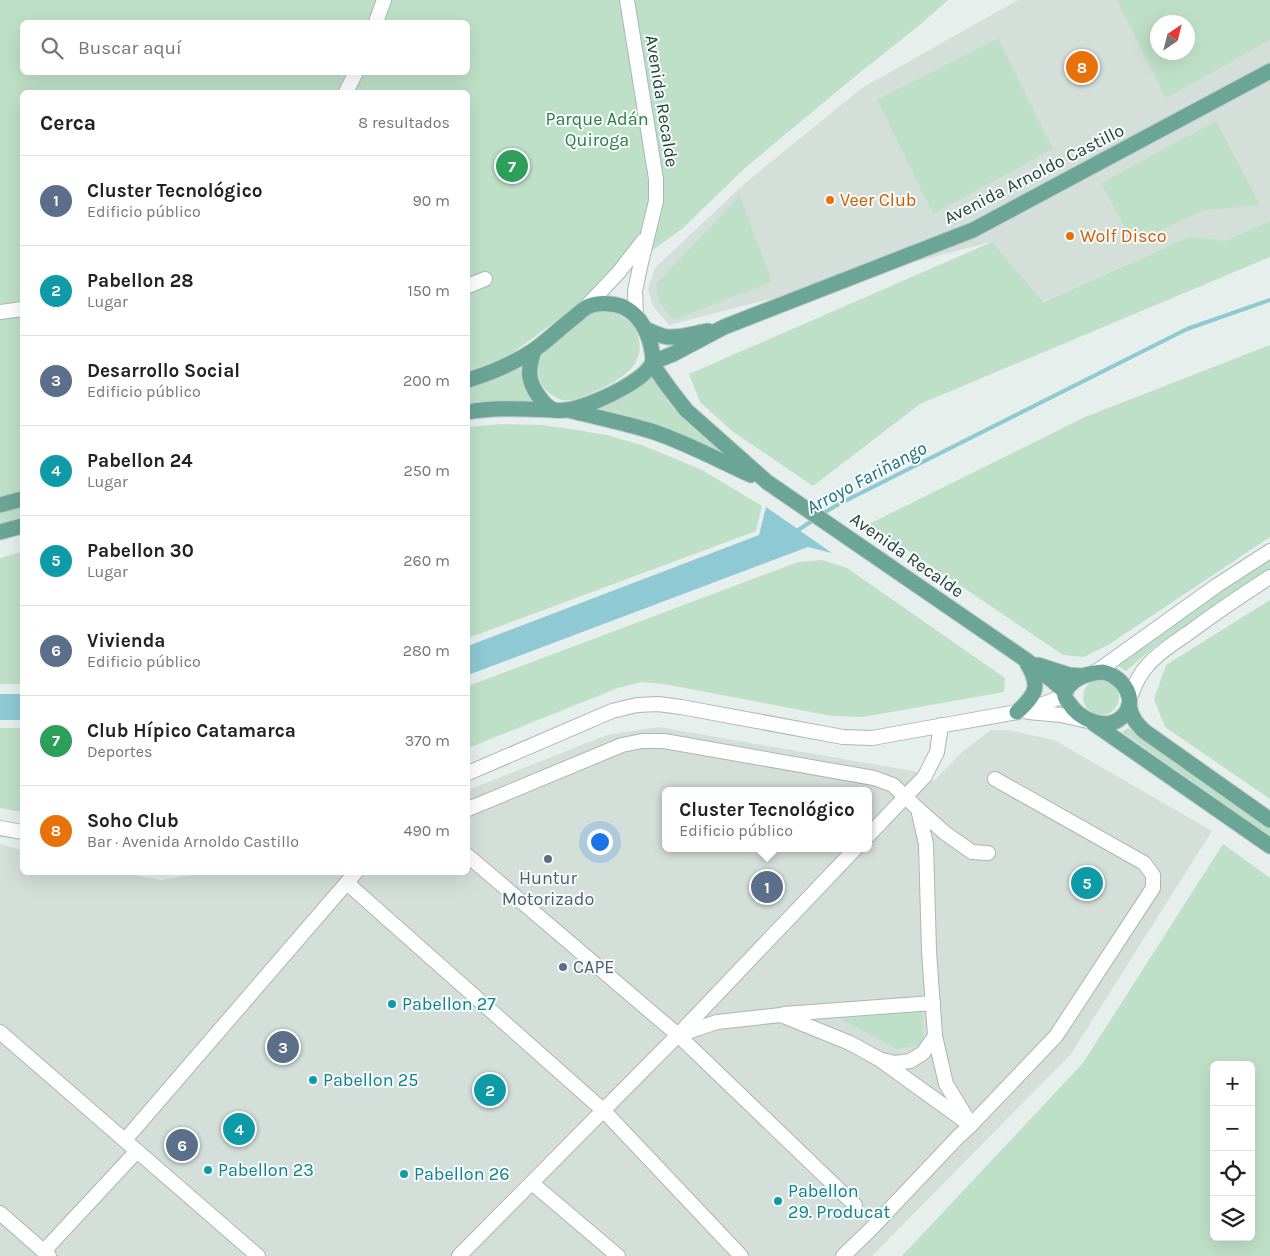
<!DOCTYPE html>
<html lang="es">
<head>
<meta charset="utf-8">
<style>
  :root { --surface:#fff; --page:#f6f6f6; --text:#222; --muted:#767676; --line:#e0e0e0; --accent:#804e3d }
  body { margin:0; font-family:Karla,sans-serif; background:var(--page); color:var(--text) }
  .controls { position:absolute; right:15px; bottom:15px; display:grid; overflow:hidden; border-radius:8px; box-shadow:0 5px 20px #0002 }
  .controls button { width:45px; height:45px; display:grid; place-items:center; padding:0; border:0; border-bottom:1px solid var(--line); background:var(--surface); color:var(--text); font:25px sans-serif }
  .compass { position:absolute; left:1150px; top:15px; width:45px; height:45px; border-radius:50%; background:var(--surface); box-shadow:0 5px 20px #0002; rotate:35deg }
  .you { position:absolute; left:599px; top:841px; width:18px; height:18px; margin:-12px; border:4px solid #fff; border-radius:50%; background:#1a73e8; box-shadow:0 0 0 8px #1a73e833 }
  .badge { display:grid; place-items:center; width:32px; height:32px; border-radius:50%; background:var(--accent); color:#fff; font-size:16px; font-weight:700 }
  .pin { position:absolute; translate:-50% -50%; border:2px solid #fff; box-shadow:0 1px 5px #0006 }
  .popup { position:absolute; left:662px; top:787px; width:210px; height:65px; box-sizing:border-box; display:grid; place-content:center; border-radius:8px; background:var(--surface); filter:drop-shadow(0 1px 4px #0005); font-size:16px; white-space:nowrap; color:var(--muted) }
  .popup b { font-size:19px; color:var(--text) }
  .popup::after { content:''; position:absolute; left:50%; top:100%; margin-left:-10px; border:10px solid transparent; border-top-color:var(--surface) }
  .list { margin:0; padding:0; list-style:none }
  h2 { display:flex; justify-content:space-between; align-items:center; height:65px; margin:0; padding:0 20px; font-size:21px }
  h2 small { font-size:16px; font-weight:400; color:var(--muted) }
  .list li { display:grid; grid-template-columns:32px 1fr auto; gap:15px; align-items:center; box-sizing:border-box; height:90px; padding:0 20px; border-top:1px solid var(--line) }
  .list b { display:block; font-size:19px; white-space:nowrap }
  .list p { margin:0; font-size:16px; white-space:nowrap; color:var(--muted) }
  .list em { font-size:16px; font-style:normal; color:var(--muted) }
  .icon { flex:none; width:28px; height:28px; fill:none; stroke:currentColor; stroke-width:2; stroke-linecap:round; stroke-linejoin:round }
  .map { position:relative; flex:none; width:1270px; height:1256px; overflow:hidden }
  .search { position:absolute; background:var(--surface); box-shadow:0 5px 20px #0002; left:20px; top:20px; width:450px; height:55px; display:flex; align-items:center; gap:12px; box-sizing:border-box; padding:0 18px; border-radius:8px; color:var(--muted); font-size:19px }
  .panel { position:absolute; background:var(--surface); box-shadow:0 5px 20px #0002; left:20px; top:90px; width:450px; height:785px; border-radius:8px }
  .map>svg:first-child { display:block }
</style>
</head>
<body>
<div class="map">
<svg width="1270" height="1256" viewBox="0 0 1270 1256">
  <rect width="100%" height="100%" fill="#e6efeb"/>
  <g fill="#d4dfda" fill-rule="evenodd">
    <path d="M1018 0H1270V221L1224 241 1191 236 1042 302 991 242 669 325 653 306 648 289 655 268 744 184 862 88ZM1158 22H1188V52H1158Z"/>
    <path d="M658 727 913 771 934 781 962 752 991 730H1008L1054 740 1212 831 1071 1054 872 1256H0V844L22 850V872L123 873 161 880 211 872H468V790L607 735ZM666 791H868V848H666Z"/>
  </g>
  <g fill="#bfe0c8" fill-rule="evenodd">
    <path d="M0 0H948L921 24 858 74 745 168 683 228 507 357 468 371V92H22V491L0 497ZM22 22H468V72H22Z"/>
    <path d="M1117 0H1270V40L1166 98ZM1158 22H1188V52H1158Z"/>
    <polygon points="998,38 1053,149 933,214 877,100"/>
    <polygon points="1216,121 1260,205 1205,210 1133,243 1101,183"/>
    <polygon points="740,196 772,282 673,320 659,302 656,284"/>
    <polygon points="1270,221 1270,257 920,404 813,486 732,431 700,402 689,374 992,242 1043,302 1191,236 1224,241"/>
    <path d="M603 310C619 313 633 320 638 336 647 367 618 380 596 391 586 395 574 402 563 400 558 399 553 396 549 393 535 381 535 363 546 349L591 313Z"/>
    <polygon points="1270,345 1270,537 1108,645 1084,657 1063,655 869,524 1085,417"/>
    <path d="M519 368 521 369C522 381 525 389 532 399L530 402 501 401 468 404V389L502 377Z"/>
    <path d="M653 377C660 388 666 400 674 409 688 425 705 438 721 451L655 424 633 417 597 408 637 389Z"/>
    <polygon points="503,424 541,425 571,429 606,435 642,445 702,470 762,506 756,531 468,638 468,427"/>
    <polygon points="22,505 22,519 0,525 0,512"/>
    <polygon points="22,552 22,684 0,684 0,558"/>
    <polygon points="822,560 847,568 1005,678 1004,692 863,717 832,716 664,684 641,682 618,688 468,748 468,686 798,562"/>
    <path d="M1270 560V569L1223 599 1153 648 1126 671 1118 666C1167 628 1218 593 1270 560Z"/>
    <polygon points="1270,600 1270,799 1165,727 1154,699 1166,665"/>
    <circle cx="1101" cy="697" r="18"/>
    <polygon points="0,728 22,728 22,812 0,808"/>
    <polygon points="1128,728 1270,828 1270,836 1122,732"/>
    <path d="M1223 844 1270 878V1256H902L1083 1063ZM1214 1065H1251V1237H1214Z"/>
    <polygon points="922,1009 924,1045 897,1049 840,1019"/>
  </g>
  <g fill="#8ec9d4">
    <polygon points="766,507 832,553 808,547 468,675 468,646 759,535"/>
    <polygon points="22,694 22,720 0,720 0,694"/>
  </g>
  <g fill="none" stroke-linecap="round" stroke-linejoin="round">
    <g stroke="#8ec9d4" stroke-width="4">
      <polyline points="820,515 839,504 1187,329 1270,300"/>
      <polyline points="795,532 815,519"/>
    </g>
    <g stroke="#a8b8b2" stroke-width="16">
      <g id="minor">
        <polyline points="627,0 656,179 656,201 640,267 635,291 636,316"/>
        <polyline points="376,22 384,0"/>
        <polyline points="346,92 356,72"/>
        <polyline points="468,286 485,279"/>
        <polyline points="584,309 619,272 643,241"/>
        <polyline points="0,312 22,309"/>
        <polyline points="1093,673 1103,667 1216,586 1270,551"/>
        <path d="M1130 698C1134 686 1139 674 1148 665 1159 652 1174 643 1187 634 1214 614 1242 595 1270 577"/>
        <polyline points="1028,712 1061,715 1088,721"/>
        <polyline points="468,773 612,711 637,705 658,704 681,707 843,737 872,738 1017,712 1039,706 1065,695"/>
        <polyline points="468,809 622,745 642,741 664,741 874,778 893,785 918,809 926,844 929,951 935,1036 946,1084 971,1125"/>
        <polyline points="918,809 945,833 972,852 988,853"/>
        <polyline points="0,828 22,832"/>
        <polyline points="868,836 925,776 937,752 941,725"/>
        <polyline points="468,856 678,1035 855,1205"/>
        <polyline points="347,883 604,1111 741,1256"/>
        <polyline points="784,1014 933,1003"/>
        <polyline points="0,1032 258,1256"/>
        <polyline points="681,1034 717,1022 781,1015 850,1043 879,1059 965,1121"/>
        <polyline points="882,1060 895,1063 910,1061 923,1053 935,1036"/>
        <polyline points="125,1140 356,872"/>
        <polyline points="532,1183 618,1256"/>
        <polyline points="0,1213 49,1256"/>
        <polyline points="44,1251 137,1151"/>
        <polyline points="459,1256 678,1035 856,848"/>
        <polyline points="843,1256 870,1230 958,1137 971,1125 1056,1036 1153,888 1153,875 1144,863 995,779"/>
      </g>
    </g>
    <g stroke="#c2cac8" stroke-width="17">
      <g id="major">
        <path d="M645 329C653 332 660 336 668 337 681 338 696 333 708 331"/>
        <polyline points="653,362 673,354 724,327 973,230 1270,71"/>
        <polyline points="652,364 669,388 686,410 767,482 1026,660 1053,681 1065,692"/>
        <path d="M468 380C491 373 513 364 534 350 547 341 559 329 572 319 576 316 580 312 584 309 591 304 601 303 610 304 639 306 652 336 653 362 650 368 645 373 640 377 623 390 576 414 554 410 544 407 531 387 530 377 528 368 532 358 534 350"/>
        <path d="M568 410C596 417 624 423 651 431 685 442 718 460 751 475"/>
        <path d="M468 412C495 407 524 409 552 410"/>
        <polyline points="0,505 22,499"/>
        <polyline points="0,532 22,526"/>
        <polyline points="1038,665 1069,675 1083,676"/>
        <path d="M1103 672C1123 676 1140 701 1122 717 1106 732 1079 719 1069 703 1067 701 1064 696 1065 693 1065 692 1068 687 1069 686 1077 676 1090 673 1103 672Z"/>
        <path d="M1129 705C1131 717 1136 723 1144 731L1270 820"/>
        <path d="M1017 712C1036 695 1041 686 1027 663"/>
        <polyline points="1093,723 1270,846"/>
      </g>
    </g>
    <use href="#minor" stroke="#fff" stroke-width="14"/>
    <use href="#major" stroke="#6aa596" stroke-width="15"/>
  </g>
  <g fill="#e8710a" stroke="#f7fbf9" stroke-width="2">
    <circle cx="830" cy="200" r="5"/>
    <circle cx="1070" cy="236" r="5"/>
  </g>
  <g fill="#5c6f8a" stroke="#f7fbf9" stroke-width="2">
    <circle cx="548" cy="859" r="5"/>
    <circle cx="563" cy="967" r="5"/>
  </g>
  <g fill="#0f9aa8" stroke="#f7fbf9" stroke-width="2">
    <circle cx="392" cy="1004" r="5"/>
    <circle cx="313" cy="1080" r="5"/>
    <circle cx="208" cy="1170" r="5"/>
    <circle cx="404" cy="1174" r="5"/>
    <circle cx="778" cy="1201" r="5"/>
  </g>
  <g text-anchor="middle" stroke-width="4" stroke-linejoin="round" paint-order="stroke">
    <g font-size="18" fill="#24423a" stroke="#f7fbf9">
      <text transform="translate(662 101) rotate(81)" y="6">Avenida Recalde</text>
      <text transform="translate(1034 174) rotate(-27)" y="6">Avenida Arnoldo Castillo</text>
      <text transform="translate(907 555) rotate(35)" y="6">Avenida Recalde</text>
    </g>
    <g font-size="18" fill="#2d7a4b" stroke="#f7fbf9">
      <text x="597" y="125">Parque Adán<tspan x="597" dy="21">Quiroga</tspan></text>
    </g>
    <g font-size="18" fill="#c56008" stroke="#f7fbf9" text-anchor="start">
      <text x="840" y="206">Veer Club</text>
      <text x="1080" y="242">Wolf Disco</text>
    </g>
    <g font-size="18" fill="#4e5e75" stroke="#f7fbf9">
      <text x="548" y="884">Huntur<tspan x="548" dy="21">Motorizado</tspan></text>
      <text x="573" y="973" text-anchor="start">CAPE</text>
    </g>
    <g font-size="18" fill="#0d838f" stroke="#f7fbf9" text-anchor="start">
      <text x="402" y="1010">Pabellon 27</text>
      <text x="323" y="1086">Pabellon 25</text>
      <text x="218" y="1176">Pabellon 23</text>
      <text x="414" y="1180">Pabellon 26</text>
      <text x="788" y="1197">Pabellon<tspan x="788" dy="21">29. Producat</tspan></text>
    </g>
    <g font-size="19" font-style="italic" fill="#1c6f80" stroke="#f7fbf9">
      <text transform="translate(866 477) rotate(-28)" y="7">Arroyo Fariñango</text>
    </g>
  </g>
</svg>
<div class="controls">
<button>+</button>
<button>−</button>
<button><svg class="icon" aria-label="locate" viewBox="0 0 24 24"><circle cx="12" cy="12" r="6"/><path d="M12 2v4M12 18v4M2 12h4M18 12h4"/></svg></button>
<button><svg class="icon" aria-label="layers" viewBox="0 0 24 24"><path d="M12 4l9 5-9 5-9-5zM3 14l9 5 9-5"/></svg></button>
</div>
<svg class="compass" viewBox="-18 -18 36 36"><path d="M0-13l5 13h-10z" fill="#e53935"/><path d="M0 13l5-13h-10z" fill="#767676"/></svg>
<div class="you"></div>
<div class="pin badge" style="left:767px;top:887px;background:#5c6f8a">1</div>
<div class="popup"><b>Cluster Tecnológico</b>Edificio público</div>
<div class="pin badge" style="left:490px;top:1090px;background:#0f9aa8">2</div>
<div class="pin badge" style="left:283px;top:1047px;background:#5c6f8a">3</div>
<div class="pin badge" style="left:239px;top:1129px;background:#0f9aa8">4</div>
<div class="pin badge" style="left:1087px;top:883px;background:#0f9aa8">5</div>
<div class="pin badge" style="left:182px;top:1145px;background:#5c6f8a">6</div>
<div class="pin badge" style="left:512px;top:166px;background:#2e9e5b">7</div>
<div class="pin badge" style="left:1082px;top:67px;background:#e8710a">8</div>
<div class="search"><svg class="icon" aria-label="search" viewBox="0 0 24 24"><circle cx="10" cy="10" r="6"/><path d="M15 15l6 6"/></svg>Buscar aquí</div>
<section class="panel">
<h2>Cerca<small>8 resultados</small></h2>
<ul class="list">
<li><span class="badge" style="background:#5c6f8a">1</span><div><b>Cluster Tecnológico</b><p>Edificio público</p></div><em>90 m</em></li>
<li><span class="badge" style="background:#0f9aa8">2</span><div><b>Pabellon 28</b><p>Lugar</p></div><em>150 m</em></li>
<li><span class="badge" style="background:#5c6f8a">3</span><div><b>Desarrollo Social</b><p>Edificio público</p></div><em>200 m</em></li>
<li><span class="badge" style="background:#0f9aa8">4</span><div><b>Pabellon 24</b><p>Lugar</p></div><em>250 m</em></li>
<li><span class="badge" style="background:#0f9aa8">5</span><div><b>Pabellon 30</b><p>Lugar</p></div><em>260 m</em></li>
<li><span class="badge" style="background:#5c6f8a">6</span><div><b>Vivienda</b><p>Edificio público</p></div><em>280 m</em></li>
<li><span class="badge" style="background:#2e9e5b">7</span><div><b>Club Hípico Catamarca</b><p>Deportes</p></div><em>370 m</em></li>
<li><span class="badge" style="background:#e8710a">8</span><div><b>Soho Club</b><p>Bar · Avenida Arnoldo Castillo</p></div><em>490 m</em></li>
</ul>
</section>
</div>
</body>
</html>
